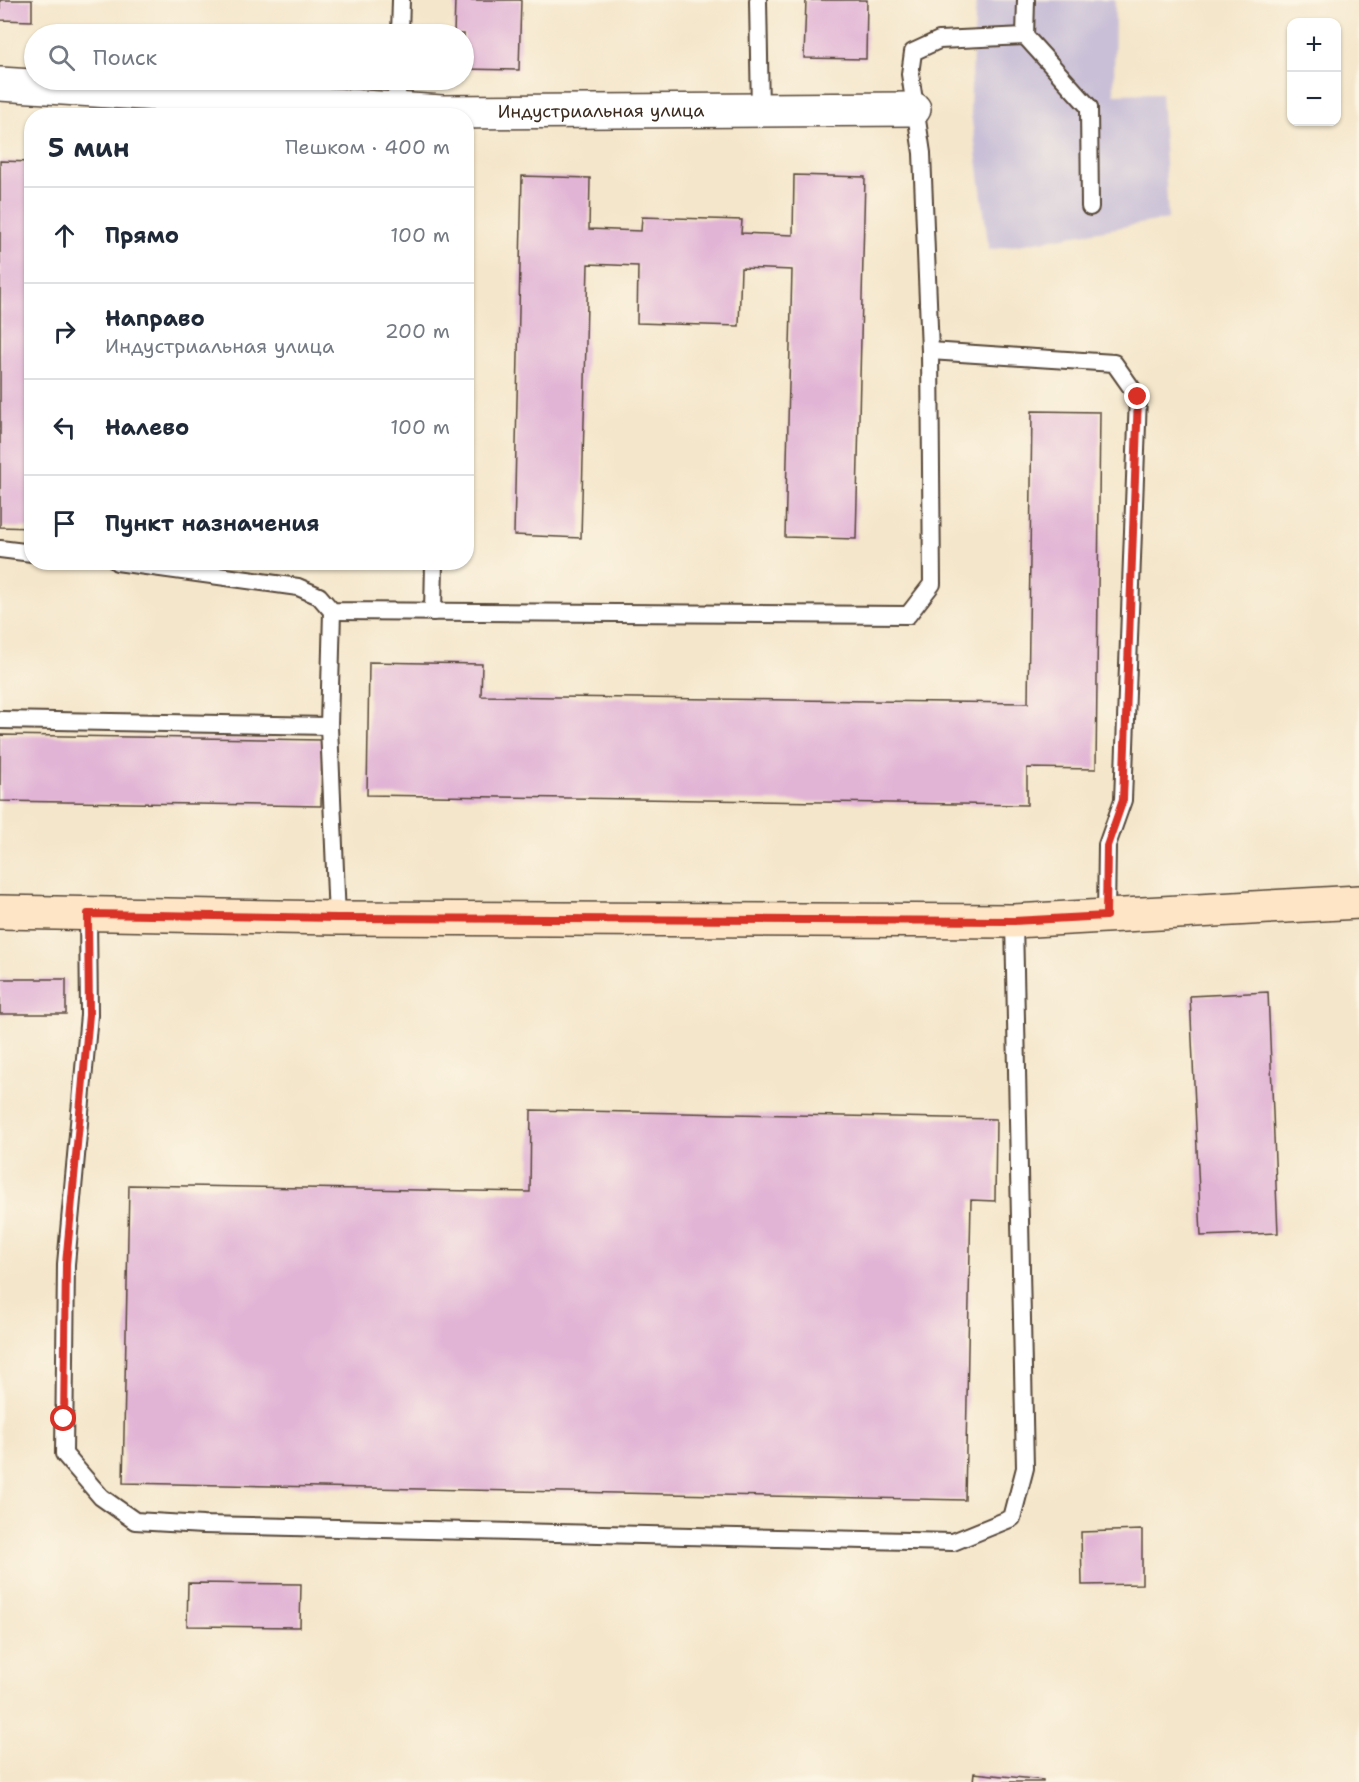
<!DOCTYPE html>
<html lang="ru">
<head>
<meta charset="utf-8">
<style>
  :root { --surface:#fff; --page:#f2f2f3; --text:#1f2937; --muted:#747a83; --line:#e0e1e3 }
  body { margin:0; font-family:"Shantell Sans",sans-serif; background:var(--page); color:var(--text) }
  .controls { position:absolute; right:18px; top:18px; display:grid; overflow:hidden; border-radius:12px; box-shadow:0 2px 4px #0004 }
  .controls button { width:54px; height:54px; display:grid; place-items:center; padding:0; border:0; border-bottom:2px solid var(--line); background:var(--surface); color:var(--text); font:30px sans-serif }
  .stop { position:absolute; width:18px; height:18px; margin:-14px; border:4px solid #d93025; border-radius:50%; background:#fff }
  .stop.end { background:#d93025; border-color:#fff; box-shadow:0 2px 6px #0008 }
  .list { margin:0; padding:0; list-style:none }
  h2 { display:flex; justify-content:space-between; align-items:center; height:78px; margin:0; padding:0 24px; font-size:26px }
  h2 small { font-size:20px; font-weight:400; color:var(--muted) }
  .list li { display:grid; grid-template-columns:39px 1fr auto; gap:18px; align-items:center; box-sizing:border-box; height:96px; padding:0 24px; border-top:2px solid var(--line) }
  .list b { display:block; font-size:22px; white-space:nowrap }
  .list p { margin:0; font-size:20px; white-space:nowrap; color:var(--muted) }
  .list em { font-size:20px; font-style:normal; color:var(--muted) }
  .icon { flex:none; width:33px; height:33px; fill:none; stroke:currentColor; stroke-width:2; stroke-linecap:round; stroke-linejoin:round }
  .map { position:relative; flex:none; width:1359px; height:1782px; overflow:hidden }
  .search { position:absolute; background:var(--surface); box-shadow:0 2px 4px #0004; left:24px; top:24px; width:450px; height:66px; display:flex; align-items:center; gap:15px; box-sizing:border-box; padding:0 21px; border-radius:33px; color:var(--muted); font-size:22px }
  .panel { position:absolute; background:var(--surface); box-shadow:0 2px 4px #0004; left:24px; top:108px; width:450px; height:462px; border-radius:24px }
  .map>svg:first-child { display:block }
</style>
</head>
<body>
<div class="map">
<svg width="1359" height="1782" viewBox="0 0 1359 1782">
  <rect width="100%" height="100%" fill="#fcf5e5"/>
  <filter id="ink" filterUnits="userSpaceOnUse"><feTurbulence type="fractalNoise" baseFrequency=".0167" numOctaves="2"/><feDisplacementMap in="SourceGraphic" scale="12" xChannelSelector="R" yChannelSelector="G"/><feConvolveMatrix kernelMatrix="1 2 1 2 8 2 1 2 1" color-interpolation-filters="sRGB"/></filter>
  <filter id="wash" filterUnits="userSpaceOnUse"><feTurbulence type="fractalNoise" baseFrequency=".008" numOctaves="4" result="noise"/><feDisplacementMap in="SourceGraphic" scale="24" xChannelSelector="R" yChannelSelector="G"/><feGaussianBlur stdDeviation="1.35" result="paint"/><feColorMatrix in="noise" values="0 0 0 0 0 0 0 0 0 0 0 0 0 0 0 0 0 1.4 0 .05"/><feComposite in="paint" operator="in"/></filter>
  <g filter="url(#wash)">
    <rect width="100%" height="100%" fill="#f4e6ca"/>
    <polygon fill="#c9bfd7" points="976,0 1115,0 1114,94 1161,93 1168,219 989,250 970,106"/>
    <g id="blocks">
      <g fill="#e1b3d5">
        <polygon points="0,0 32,0 32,21 0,20"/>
        <polygon points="455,0 521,0 519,70 464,69 464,34 454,34"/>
        <polygon points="806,0 867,0 866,59 804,58"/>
        <polygon points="0,161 32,162 32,528 0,527"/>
        <polygon points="794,175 865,177 856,539 785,537 792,270 741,268 739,326 637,323 638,266 588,264 581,538 514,535 522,176 590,178 589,229 641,231 642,217 742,220 741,233 793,235"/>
        <polygon points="1032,411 1100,412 1096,769 1027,768 1027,805 367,795 369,662 482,664 481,696 1028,703"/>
        <polygon points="0,735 322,740 321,806 0,801"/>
        <rect x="0" y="979" width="66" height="35"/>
        <polygon points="1268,992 1278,1233 1201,1236 1190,996"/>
        <polygon points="531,1110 996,1119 995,1201 971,1200 965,1500 123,1483 129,1185 530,1192"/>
        <polygon points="1142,1530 1142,1584 1082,1585 1081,1532"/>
        <polygon points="188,1583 301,1584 300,1627 187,1626"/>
        <polygon points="974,1773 1043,1780 1043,1782 973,1782"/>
      </g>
    </g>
  </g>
  <g filter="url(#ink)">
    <use href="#blocks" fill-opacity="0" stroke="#574638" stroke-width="1.5"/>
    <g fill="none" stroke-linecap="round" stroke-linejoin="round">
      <g stroke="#574638" stroke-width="20">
        <g id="lane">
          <polyline points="758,0 760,111"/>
          <polyline points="1026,0 1025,36 1089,107 1090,207"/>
          <polyline points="400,34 401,0"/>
          <polyline points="396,109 398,80"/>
          <polyline points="930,351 1114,363 1138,397 1123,800 1107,845 1106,916"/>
          <polyline points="0,549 32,553"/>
          <polyline points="117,562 298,587 319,596 332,611 908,615 932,584 930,351 922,153 910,74 913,52 939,40 1025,36"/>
          <polyline points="332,611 329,726 337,918"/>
          <polyline points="433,612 434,562"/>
          <polyline points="0,720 329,726"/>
          <polyline points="88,914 89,1015 66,1264 64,1454 101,1497 135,1521 203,1525 953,1542 1012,1518 1025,1468 1014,921"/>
        </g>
      </g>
      <g stroke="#574638" stroke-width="36">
        <g id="street">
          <path id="s1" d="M0 84 442 112 914 109"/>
        </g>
      </g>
      <g stroke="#574638" stroke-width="36">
        <polyline id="secondary" points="0,912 337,918 1014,921 1359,902"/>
      </g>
      <use href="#lane" stroke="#fff" stroke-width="16"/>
      <use href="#street" stroke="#fff" stroke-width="33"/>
      <use href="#secondary" stroke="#fde5c5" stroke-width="33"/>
    </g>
  </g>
  <g fill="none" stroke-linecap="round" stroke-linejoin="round" filter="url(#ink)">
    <polyline stroke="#d93025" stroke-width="8" points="64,1419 66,1264 89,1015 88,914 337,918 1014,921 1106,916 1107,846 1123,800 1138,397"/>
  </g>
  <g text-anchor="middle" stroke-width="6" stroke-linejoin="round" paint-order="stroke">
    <g font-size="18" fill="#3b2a1e" stroke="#fcf5e5">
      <text dy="6" stroke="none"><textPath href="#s1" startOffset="602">Индустриальная улица</textPath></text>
    </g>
  </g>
</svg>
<div class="controls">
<button>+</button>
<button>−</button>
</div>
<div class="stop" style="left:64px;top:1419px"></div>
<div class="stop end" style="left:1138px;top:397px"></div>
<div class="search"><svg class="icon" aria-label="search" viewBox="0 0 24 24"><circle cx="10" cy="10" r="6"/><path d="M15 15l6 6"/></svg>Поиск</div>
<section class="panel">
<h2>5 мин<small>Пешком · 400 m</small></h2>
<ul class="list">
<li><svg class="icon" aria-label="ahead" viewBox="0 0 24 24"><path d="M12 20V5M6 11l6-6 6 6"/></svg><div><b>Прямо</b></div><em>100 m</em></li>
<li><svg class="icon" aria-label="right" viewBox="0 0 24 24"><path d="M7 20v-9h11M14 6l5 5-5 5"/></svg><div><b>Направо</b><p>Индустриальная улица</p></div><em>200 m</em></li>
<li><svg class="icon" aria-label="left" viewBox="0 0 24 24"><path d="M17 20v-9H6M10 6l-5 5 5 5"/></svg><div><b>Налево</b></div><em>100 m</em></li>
<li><svg class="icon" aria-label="arrive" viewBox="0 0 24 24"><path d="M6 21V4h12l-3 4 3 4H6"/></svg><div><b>Пункт назначения</b></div></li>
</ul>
</section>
</div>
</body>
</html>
